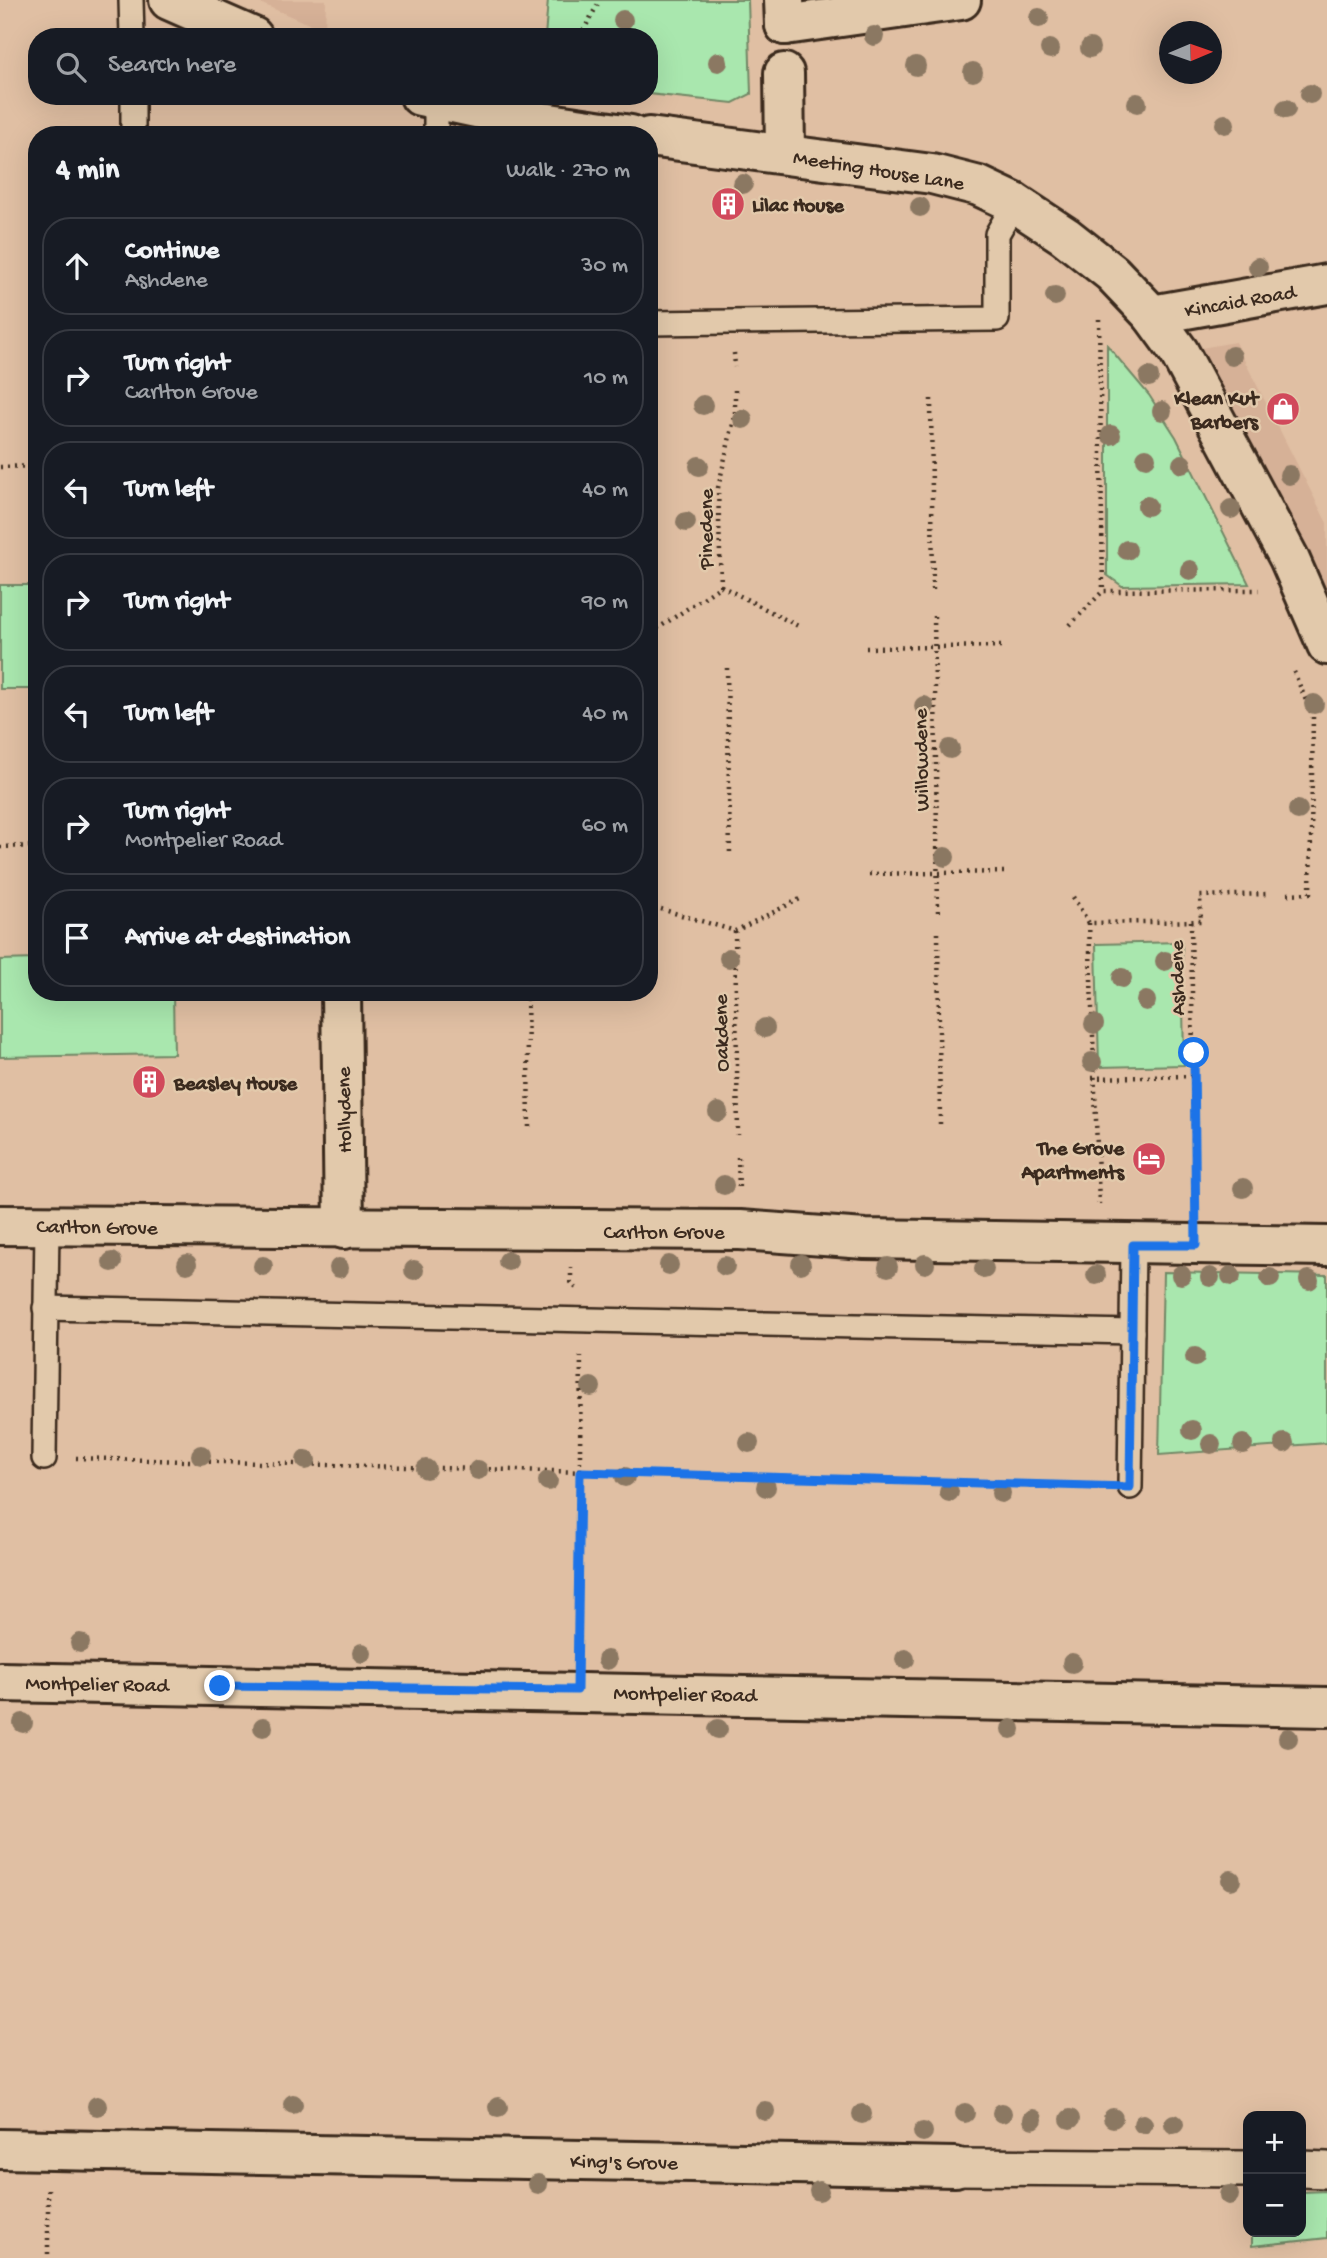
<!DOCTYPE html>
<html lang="en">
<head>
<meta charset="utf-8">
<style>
  :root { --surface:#171b24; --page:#20242c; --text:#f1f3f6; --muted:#9ea1a6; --line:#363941 }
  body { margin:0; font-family:"Gochi Hand",sans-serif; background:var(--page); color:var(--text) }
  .controls { position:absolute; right:21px; bottom:21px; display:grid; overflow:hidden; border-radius:14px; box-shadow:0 7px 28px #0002 }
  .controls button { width:63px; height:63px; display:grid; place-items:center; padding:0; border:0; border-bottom:2px solid var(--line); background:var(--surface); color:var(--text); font:35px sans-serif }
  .compass { position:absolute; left:1159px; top:21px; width:63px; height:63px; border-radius:50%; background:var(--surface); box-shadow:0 7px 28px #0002; rotate:88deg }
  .stop { position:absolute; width:21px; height:21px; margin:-16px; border:5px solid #1a73e8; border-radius:50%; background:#fff }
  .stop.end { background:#1a73e8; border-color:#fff; box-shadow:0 2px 7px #0008 }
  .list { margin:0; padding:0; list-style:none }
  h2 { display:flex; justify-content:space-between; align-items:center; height:91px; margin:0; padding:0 28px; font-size:30px }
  h2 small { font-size:23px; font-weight:400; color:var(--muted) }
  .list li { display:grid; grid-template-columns:46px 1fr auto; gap:21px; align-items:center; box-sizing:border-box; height:98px; margin:0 14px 14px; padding:0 14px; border:2px solid var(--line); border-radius:28px }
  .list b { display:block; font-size:26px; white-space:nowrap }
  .list p { margin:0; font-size:23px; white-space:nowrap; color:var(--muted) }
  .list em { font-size:23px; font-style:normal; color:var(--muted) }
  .icon { flex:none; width:38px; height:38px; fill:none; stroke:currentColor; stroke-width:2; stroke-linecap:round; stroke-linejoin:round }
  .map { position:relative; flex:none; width:1327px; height:2258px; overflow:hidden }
  .search { position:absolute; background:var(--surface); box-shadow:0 7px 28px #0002; left:28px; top:28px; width:630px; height:77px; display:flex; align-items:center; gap:18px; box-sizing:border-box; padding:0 24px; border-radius:28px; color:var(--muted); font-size:26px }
  .panel { position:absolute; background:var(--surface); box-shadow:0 7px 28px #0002; left:28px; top:126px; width:630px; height:875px; border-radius:28px }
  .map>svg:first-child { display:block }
</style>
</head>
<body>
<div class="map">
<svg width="1327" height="2258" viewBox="0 0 1327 2258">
  <rect width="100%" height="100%" fill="#e0bfa3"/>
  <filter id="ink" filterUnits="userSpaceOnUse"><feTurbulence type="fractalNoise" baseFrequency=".0143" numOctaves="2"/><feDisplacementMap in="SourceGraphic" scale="14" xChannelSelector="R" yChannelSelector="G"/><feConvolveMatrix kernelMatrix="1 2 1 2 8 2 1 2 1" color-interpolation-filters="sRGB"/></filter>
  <g filter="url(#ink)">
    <g fill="#d6b197">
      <polygon points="253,0 326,0 325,31"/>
      <polygon points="1235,342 1327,523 1327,627 1179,352"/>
    </g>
    <g fill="#a9e7ae" stroke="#728866" stroke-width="2">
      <polygon points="548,0 748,0 751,94 733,103 649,94 649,37 545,37"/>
      <polygon points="1107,345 1149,395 1176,437 1249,584 1122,586 1107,575"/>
      <rect x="0" y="585" width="37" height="104"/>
      <polygon points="1182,942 1184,1065 1099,1067 1096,944"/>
      <polygon points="37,959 37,992 173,992 174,1054 0,1057 0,960"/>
      <polygon points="1163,1272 1327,1275 1327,1443 1159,1455"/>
      <polygon points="1327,2191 1327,2238 1252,2246 1252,2232 1301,2232 1301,2192"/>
    </g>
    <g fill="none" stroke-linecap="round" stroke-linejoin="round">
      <g stroke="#3b2a1e" stroke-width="28">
        <g id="service">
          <polyline points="131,0 132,37"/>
          <polyline points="133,96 133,135"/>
          <polyline points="436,101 436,135"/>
          <polyline points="649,323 997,319 997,234 1015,203"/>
          <polyline points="45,1308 1132,1332"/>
          <polyline points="44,1458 47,1225"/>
          <polyline points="1130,1487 1133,1245"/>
        </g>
      </g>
      <g stroke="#3b2a1e" stroke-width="40">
        <g id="pedestrian">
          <polyline points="955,2167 1248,2169"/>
          <polyline points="1301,2169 1327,2170"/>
        </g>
      </g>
      <g stroke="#3b2a1e" stroke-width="44">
        <g id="minor">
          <polyline points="785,25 961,0"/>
          <polyline points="784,73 785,153"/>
          <polyline points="1152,315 1327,284"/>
          <polyline points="341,992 344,1229"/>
          <polyline points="0,1225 740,1230 865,1239 1327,1246"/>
          <polyline points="0,1682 1327,1707"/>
          <polyline points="0,2149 955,2167"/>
        </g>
      </g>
      <g stroke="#3b2a1e" stroke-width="44">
        <g id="tertiary">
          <polyline points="169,0 253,37"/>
          <polyline points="784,0 785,25"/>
          <polyline points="420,96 536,121 631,135"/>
          <polyline points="649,137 932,174 979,186 1015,203 1065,236 1112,273 1152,315 1179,352 1289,558 1327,645"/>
        </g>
      </g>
      <g stroke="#3b2a1e" stroke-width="4.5" stroke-dasharray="2 5" stroke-linecap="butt">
        <polyline points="580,37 600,0"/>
        <polyline points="1099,319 1103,591"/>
        <polyline points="734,353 735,367"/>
        <polyline points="931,399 933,593"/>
        <polyline points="0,467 37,466"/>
        <polyline points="721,586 718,488 735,415 735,390"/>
        <polyline points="934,616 938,912"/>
        <polyline points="1070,625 1103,591 1259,590"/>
        <polyline points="657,629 721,586 798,626"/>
        <polyline points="866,648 1004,646"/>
        <polyline points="727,668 730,855"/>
        <polyline points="0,847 37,846"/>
        <polyline points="869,874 1007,872"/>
        <polyline points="1288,894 1310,893 1313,717 1294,672"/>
        <polyline points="1073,897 1089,923 1201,921 1200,896 1268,894"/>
        <polyline points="661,909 735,931 802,898"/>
        <polyline points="1191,921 1195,1204"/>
        <polyline points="1089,923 1099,1204"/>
        <polyline points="735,931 738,1135"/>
        <polyline points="938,933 940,1124"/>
        <polyline points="527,992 529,1128"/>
        <polyline points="1194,1053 1209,1053"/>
        <polyline points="1092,1078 1194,1076"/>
        <polyline points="738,1157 739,1191"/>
        <polyline points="571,1267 571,1282 576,1288"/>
        <polyline points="76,1458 1100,1486"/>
        <polyline points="578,1652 581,1353"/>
        <polyline points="48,2189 48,2258"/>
      </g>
      <use href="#service" stroke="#e2c9ab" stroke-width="23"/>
      <use href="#pedestrian" stroke="#e2c9ab" stroke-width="35"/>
      <use href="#minor" stroke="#e2c9ab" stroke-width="38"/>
      <use href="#tertiary" stroke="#e2c9ab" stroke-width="38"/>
    </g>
    <g fill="#8b7862">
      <circle cx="1039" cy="18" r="10"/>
      <circle cx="623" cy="20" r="10"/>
      <circle cx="874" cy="36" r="10"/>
      <circle cx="1090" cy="48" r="10"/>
      <circle cx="1050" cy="49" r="10"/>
      <circle cx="718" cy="62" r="10"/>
      <circle cx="916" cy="66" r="10"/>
      <circle cx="973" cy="72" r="10"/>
      <circle cx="1310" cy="94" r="10"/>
      <circle cx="1137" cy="103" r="10"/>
      <circle cx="1286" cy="109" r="10"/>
      <circle cx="1225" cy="124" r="10"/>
      <circle cx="743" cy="184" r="10"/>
      <circle cx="920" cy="207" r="10"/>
      <circle cx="1258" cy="267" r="10"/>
      <circle cx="1055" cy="296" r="10"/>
      <circle cx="1232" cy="356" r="10"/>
      <circle cx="1149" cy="377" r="10"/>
      <circle cx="703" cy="405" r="10"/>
      <circle cx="1162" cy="411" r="10"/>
      <circle cx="743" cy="419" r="10"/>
      <circle cx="1111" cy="435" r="10"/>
      <circle cx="1146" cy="458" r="10"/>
      <circle cx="1182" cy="464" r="10"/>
      <circle cx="699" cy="466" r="10"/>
      <circle cx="1289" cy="475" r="10"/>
      <circle cx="1147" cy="506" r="10"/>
      <circle cx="1231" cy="509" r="10"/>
      <circle cx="686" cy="522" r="10"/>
      <circle cx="1127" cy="550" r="10"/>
      <circle cx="1190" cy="570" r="10"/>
      <circle cx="1314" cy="704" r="10"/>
      <circle cx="924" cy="706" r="10"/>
      <circle cx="950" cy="749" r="10"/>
      <circle cx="1298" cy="810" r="10"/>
      <circle cx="945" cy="857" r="10"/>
      <circle cx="729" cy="958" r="10"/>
      <circle cx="1165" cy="961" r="10"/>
      <circle cx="1122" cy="978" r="10"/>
      <circle cx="1146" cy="1001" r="10"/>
      <circle cx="1094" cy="1024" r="10"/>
      <circle cx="765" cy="1028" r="10"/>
      <circle cx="1092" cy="1062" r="10"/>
      <circle cx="718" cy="1112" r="10"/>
      <circle cx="724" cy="1185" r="10"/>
      <circle cx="1243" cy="1188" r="10"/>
      <circle cx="508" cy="1261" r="10"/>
      <circle cx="112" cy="1262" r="10"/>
      <circle cx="187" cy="1264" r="10"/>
      <circle cx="801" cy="1264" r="10"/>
      <circle cx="925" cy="1264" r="10"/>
      <circle cx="669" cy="1265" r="10"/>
      <circle cx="263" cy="1266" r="10"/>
      <circle cx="725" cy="1266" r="10"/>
      <circle cx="888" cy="1267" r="10"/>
      <circle cx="339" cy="1268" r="10"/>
      <circle cx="984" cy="1269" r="10"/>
      <circle cx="414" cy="1270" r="10"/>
      <circle cx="1096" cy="1275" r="10"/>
      <circle cx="1181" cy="1275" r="10"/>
      <circle cx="1231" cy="1276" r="10"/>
      <circle cx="1210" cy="1277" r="10"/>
      <circle cx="1270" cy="1278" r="10"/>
      <circle cx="1309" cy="1280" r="10"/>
      <circle cx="1195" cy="1357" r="10"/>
      <circle cx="591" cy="1387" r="10"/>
      <circle cx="1192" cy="1430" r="10"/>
      <circle cx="749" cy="1443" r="10"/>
      <circle cx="1284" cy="1443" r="10"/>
      <circle cx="1211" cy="1444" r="10"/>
      <circle cx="1243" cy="1444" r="10"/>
      <circle cx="201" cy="1455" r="10"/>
      <circle cx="306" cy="1460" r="10"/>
      <circle cx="426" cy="1469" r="10"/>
      <circle cx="478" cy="1470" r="10"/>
      <circle cx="625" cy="1477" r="10"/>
      <circle cx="548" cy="1481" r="10"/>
      <circle cx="766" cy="1487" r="10"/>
      <circle cx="949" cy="1492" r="10"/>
      <circle cx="1001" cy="1493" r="10"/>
      <circle cx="80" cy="1643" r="10"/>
      <circle cx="362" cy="1653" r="10"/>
      <circle cx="905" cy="1659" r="10"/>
      <circle cx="607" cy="1660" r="10"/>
      <circle cx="1072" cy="1663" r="10"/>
      <circle cx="23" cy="1723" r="10"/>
      <circle cx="263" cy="1727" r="10"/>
      <circle cx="718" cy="1729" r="10"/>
      <circle cx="1011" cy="1729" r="10"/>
      <circle cx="1288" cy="1738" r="10"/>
      <circle cx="1231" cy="1880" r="10"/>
      <circle cx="293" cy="2104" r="10"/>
      <circle cx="97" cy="2106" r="10"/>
      <circle cx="498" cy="2107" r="10"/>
      <circle cx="765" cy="2111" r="10"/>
      <circle cx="965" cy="2113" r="10"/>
      <circle cx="1002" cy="2113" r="10"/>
      <circle cx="862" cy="2114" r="10"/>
      <circle cx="1113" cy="2118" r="10"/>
      <circle cx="1033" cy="2119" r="10"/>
      <circle cx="1070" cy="2119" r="10"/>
      <circle cx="1143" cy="2124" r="10"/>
      <circle cx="1174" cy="2124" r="10"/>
      <circle cx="923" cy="2132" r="10"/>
      <circle cx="538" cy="2184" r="10"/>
      <circle cx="819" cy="2191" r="10"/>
      <circle cx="1229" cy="2195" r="10"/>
    </g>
  </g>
  <g fill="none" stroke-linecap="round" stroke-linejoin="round" filter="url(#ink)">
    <polyline stroke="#1a73e8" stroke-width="9" points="220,1686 577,1690 580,1472 1130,1487 1133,1245 1196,1245 1194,1053"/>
  </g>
  <defs>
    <g id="building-disc" transform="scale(1.75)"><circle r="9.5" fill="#d1495b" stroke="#e2c9ab"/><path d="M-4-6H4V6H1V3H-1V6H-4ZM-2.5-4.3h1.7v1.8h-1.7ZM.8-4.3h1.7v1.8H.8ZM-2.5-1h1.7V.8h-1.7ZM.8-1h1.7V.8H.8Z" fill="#fff"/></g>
    <g id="shop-disc" transform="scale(1.75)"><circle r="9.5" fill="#d1495b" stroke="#e2c9ab"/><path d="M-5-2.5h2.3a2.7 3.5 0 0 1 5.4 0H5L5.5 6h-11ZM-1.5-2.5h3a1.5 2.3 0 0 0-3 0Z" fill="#fff"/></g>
    <g id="hotel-disc" transform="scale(1.75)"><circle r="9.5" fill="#d1495b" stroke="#e2c9ab"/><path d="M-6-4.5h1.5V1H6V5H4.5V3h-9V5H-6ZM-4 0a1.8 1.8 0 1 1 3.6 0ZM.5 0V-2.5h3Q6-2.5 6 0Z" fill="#fff"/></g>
  </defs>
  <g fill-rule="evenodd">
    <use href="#building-disc" x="728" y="204"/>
    <use href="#shop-disc" x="1283" y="409"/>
    <use href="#building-disc" x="149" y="1082"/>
    <use href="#hotel-disc" x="1149" y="1159"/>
  </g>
  <g text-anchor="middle" stroke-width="5" stroke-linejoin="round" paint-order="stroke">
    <g font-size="21" fill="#3b2a1e" stroke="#e2c9ab">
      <text transform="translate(879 169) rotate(9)" y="7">Meeting House Lane</text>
      <text transform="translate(1240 300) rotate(-10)" y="7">Kincaid Road</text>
      <text transform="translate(705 529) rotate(-90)" y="7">Pinedene</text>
      <text transform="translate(920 760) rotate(-91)" y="7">Willowdene</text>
      <text transform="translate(1176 978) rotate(-91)" y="7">Ashdene</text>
      <text transform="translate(720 1033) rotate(-91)" y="7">Oakdene</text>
      <text transform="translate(343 1110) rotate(-91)" y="7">Hollydene</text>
      <text transform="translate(97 1226) rotate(1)" y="7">Carlton Grove</text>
      <text x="664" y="1238">Carlton Grove</text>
      <text transform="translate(97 1683) rotate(1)" y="7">Montpelier Road</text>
      <text transform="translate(685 1693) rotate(1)" y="7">Montpelier Road</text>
      <text transform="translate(624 2161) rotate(1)" y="7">King's Grove</text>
    </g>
    <g font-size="21" font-weight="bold" fill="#3b2a1e" stroke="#e2c9ab" text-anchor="start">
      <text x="752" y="211">Lilac House</text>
      <text x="1258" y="404" text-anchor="end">Klean Kut<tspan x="1258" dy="24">Barbers</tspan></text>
      <text x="174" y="1089">Beasley House</text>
      <text x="1124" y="1154" text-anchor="end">The Grove<tspan x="1124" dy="24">Apartments</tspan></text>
    </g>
  </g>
</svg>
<div class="controls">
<button>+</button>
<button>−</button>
</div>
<svg class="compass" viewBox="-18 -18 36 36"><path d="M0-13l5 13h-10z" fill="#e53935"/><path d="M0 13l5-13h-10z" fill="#9ea1a6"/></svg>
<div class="stop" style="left:1194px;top:1053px"></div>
<div class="stop end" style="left:220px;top:1686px"></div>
<div class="search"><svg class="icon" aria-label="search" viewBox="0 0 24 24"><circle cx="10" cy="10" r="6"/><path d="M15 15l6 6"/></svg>Search here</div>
<section class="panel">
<h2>4 min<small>Walk · 270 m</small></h2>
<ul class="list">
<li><svg class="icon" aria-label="ahead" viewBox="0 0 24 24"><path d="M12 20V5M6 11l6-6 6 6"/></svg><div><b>Continue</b><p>Ashdene</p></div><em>30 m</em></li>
<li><svg class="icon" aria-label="right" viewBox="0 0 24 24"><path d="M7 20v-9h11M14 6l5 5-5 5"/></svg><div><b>Turn right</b><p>Carlton Grove</p></div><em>10 m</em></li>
<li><svg class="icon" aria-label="left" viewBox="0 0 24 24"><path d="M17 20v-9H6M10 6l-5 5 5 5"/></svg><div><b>Turn left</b></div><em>40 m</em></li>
<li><svg class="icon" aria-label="right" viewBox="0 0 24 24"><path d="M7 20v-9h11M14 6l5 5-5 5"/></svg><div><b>Turn right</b></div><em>90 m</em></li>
<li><svg class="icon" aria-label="left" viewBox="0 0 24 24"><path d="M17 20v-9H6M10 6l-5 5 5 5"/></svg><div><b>Turn left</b></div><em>40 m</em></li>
<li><svg class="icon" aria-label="right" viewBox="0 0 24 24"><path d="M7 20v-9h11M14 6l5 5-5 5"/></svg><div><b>Turn right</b><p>Montpelier Road</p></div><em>60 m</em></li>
<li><svg class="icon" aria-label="arrive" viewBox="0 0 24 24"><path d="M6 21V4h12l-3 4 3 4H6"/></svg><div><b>Arrive at destination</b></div></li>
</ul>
</section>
</div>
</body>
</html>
